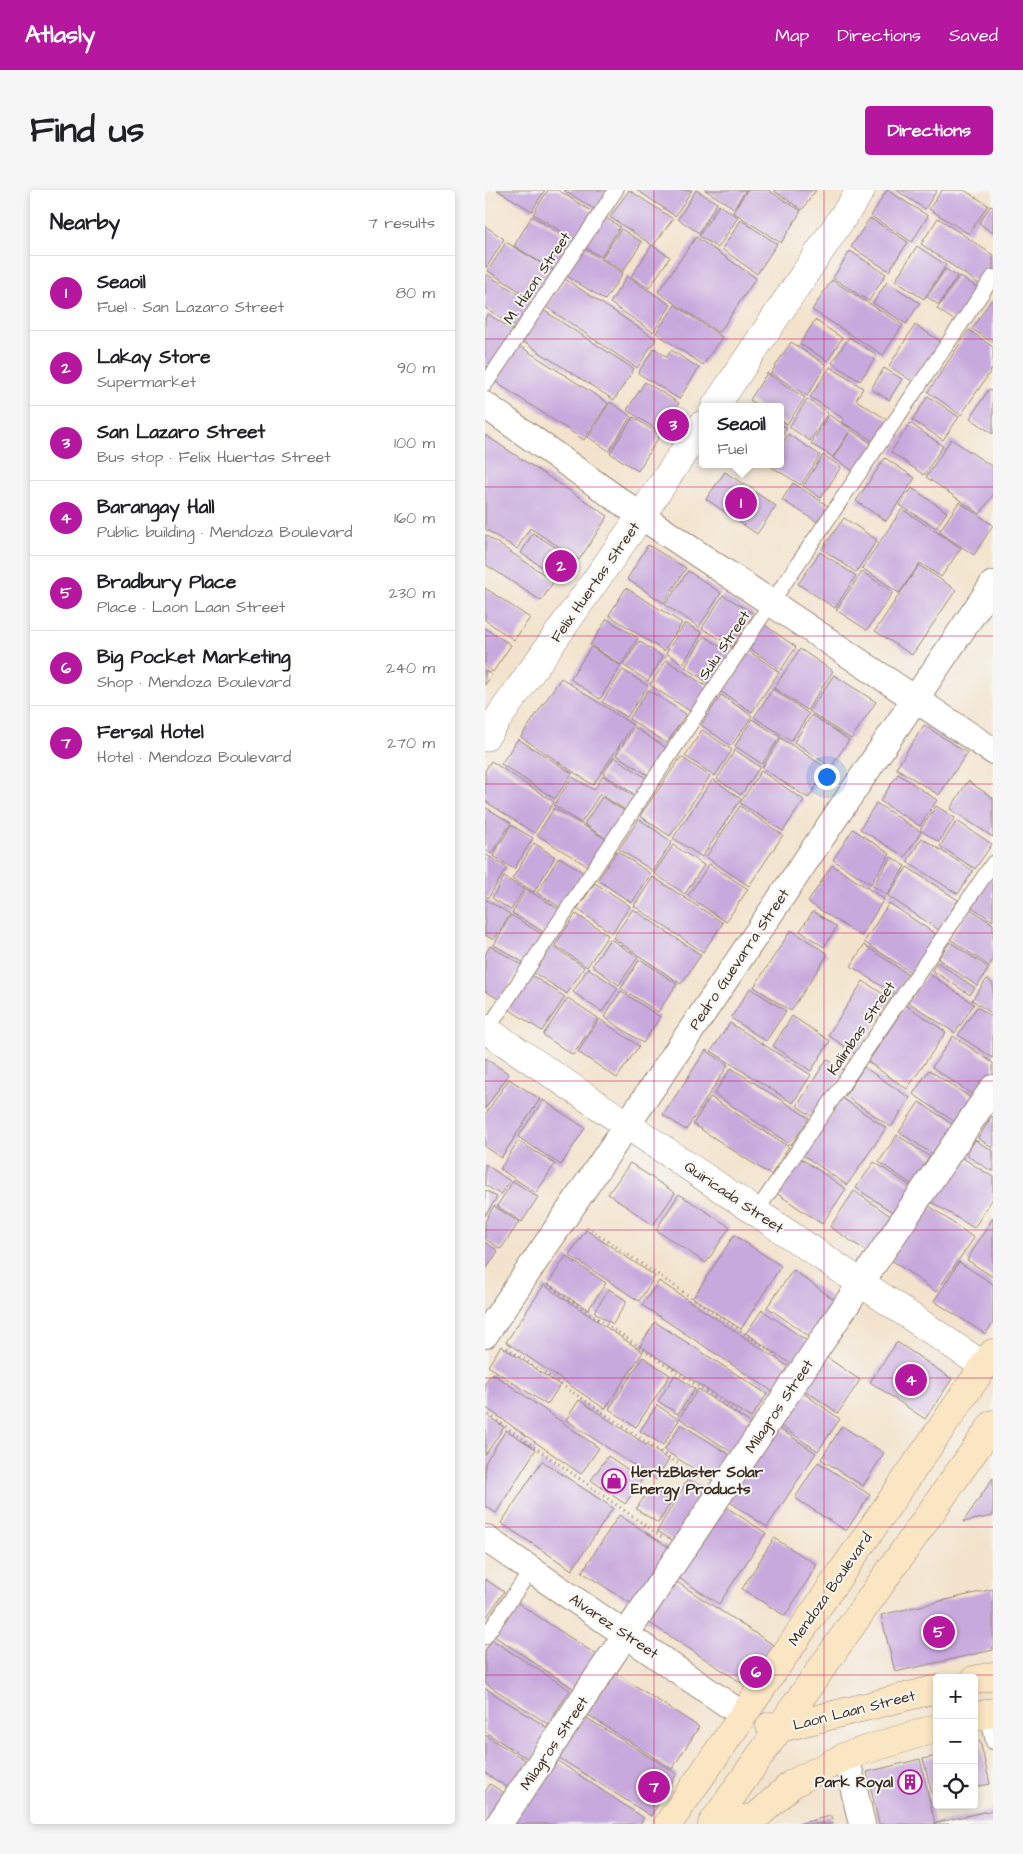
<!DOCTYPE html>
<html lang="en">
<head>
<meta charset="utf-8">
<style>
  :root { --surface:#fff; --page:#f6f6f6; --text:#202124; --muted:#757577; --line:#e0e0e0; --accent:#b5179e }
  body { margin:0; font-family:"Architects Daughter",sans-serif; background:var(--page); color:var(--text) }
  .controls { position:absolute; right:15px; bottom:15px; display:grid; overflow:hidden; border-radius:5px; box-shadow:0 2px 8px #0003 }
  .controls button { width:45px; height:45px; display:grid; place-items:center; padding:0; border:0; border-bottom:1px solid var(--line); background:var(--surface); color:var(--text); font:25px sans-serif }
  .you { position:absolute; left:341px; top:586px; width:18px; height:18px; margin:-12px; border:4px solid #fff; border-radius:50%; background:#1a73e8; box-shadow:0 0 0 8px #1a73e833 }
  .badge { display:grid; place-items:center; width:32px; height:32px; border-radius:50%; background:var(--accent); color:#fff; font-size:16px; font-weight:700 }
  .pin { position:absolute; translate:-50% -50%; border:2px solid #fff; box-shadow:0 1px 5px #0006 }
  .popup { position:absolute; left:214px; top:213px; width:85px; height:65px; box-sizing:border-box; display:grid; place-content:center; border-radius:5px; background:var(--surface); filter:drop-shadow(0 1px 4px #0005); font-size:16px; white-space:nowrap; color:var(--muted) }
  .popup b { font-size:19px; color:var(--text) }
  .popup::after { content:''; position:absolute; left:50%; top:100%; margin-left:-10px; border:10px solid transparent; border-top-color:var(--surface) }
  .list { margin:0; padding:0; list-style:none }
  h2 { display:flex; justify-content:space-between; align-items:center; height:65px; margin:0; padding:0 20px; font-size:21px }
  h2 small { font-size:16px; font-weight:400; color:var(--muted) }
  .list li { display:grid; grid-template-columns:32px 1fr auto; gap:15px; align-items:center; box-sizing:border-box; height:75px; padding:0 20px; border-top:1px solid var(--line) }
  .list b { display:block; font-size:19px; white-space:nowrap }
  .list p { margin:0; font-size:16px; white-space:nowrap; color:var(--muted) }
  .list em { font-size:16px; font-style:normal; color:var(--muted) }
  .icon { flex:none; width:28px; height:28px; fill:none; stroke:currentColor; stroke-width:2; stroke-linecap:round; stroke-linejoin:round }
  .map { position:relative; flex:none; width:508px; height:1634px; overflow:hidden; border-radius:5px }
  header { display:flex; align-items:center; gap:30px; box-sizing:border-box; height:70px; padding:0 25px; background:var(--accent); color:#fff }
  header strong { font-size:24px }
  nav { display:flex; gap:28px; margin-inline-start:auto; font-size:18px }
  .intro { display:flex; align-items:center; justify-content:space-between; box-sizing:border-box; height:120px; padding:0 30px }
  h1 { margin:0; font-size:35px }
  .button { padding:12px 22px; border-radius:5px; background:var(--accent); color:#fff; font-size:18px; font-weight:700 }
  main { display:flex; gap:30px; padding:0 30px }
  aside { flex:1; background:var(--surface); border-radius:5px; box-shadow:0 2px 8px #0003 }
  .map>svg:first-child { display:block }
</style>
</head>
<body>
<header>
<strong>Atlasly</strong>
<nav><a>Map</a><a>Directions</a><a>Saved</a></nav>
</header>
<div class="intro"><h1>Find us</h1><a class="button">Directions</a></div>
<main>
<aside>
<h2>Nearby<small>7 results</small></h2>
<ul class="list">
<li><span class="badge">1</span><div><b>Seaoil</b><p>Fuel · San Lazaro Street</p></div><em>80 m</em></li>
<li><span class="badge">2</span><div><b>Lakay Store</b><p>Supermarket</p></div><em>90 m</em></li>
<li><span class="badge">3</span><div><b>San Lazaro Street</b><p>Bus stop · Felix Huertas Street</p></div><em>100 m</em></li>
<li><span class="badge">4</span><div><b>Barangay Hall</b><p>Public building · Mendoza Boulevard</p></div><em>160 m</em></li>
<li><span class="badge">5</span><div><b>Bradbury Place</b><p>Place · Laon Laan Street</p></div><em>230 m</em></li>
<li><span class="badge">6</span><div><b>Big Pocket Marketing</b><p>Shop · Mendoza Boulevard</p></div><em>240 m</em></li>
<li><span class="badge">7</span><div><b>Fersal Hotel</b><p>Hotel · Mendoza Boulevard</p></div><em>270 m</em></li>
</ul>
</aside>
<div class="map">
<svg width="508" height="1634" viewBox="0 0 508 1634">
  <rect width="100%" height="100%" fill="#f6f6f2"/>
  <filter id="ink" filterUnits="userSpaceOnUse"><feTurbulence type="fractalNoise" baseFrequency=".02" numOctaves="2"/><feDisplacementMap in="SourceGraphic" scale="10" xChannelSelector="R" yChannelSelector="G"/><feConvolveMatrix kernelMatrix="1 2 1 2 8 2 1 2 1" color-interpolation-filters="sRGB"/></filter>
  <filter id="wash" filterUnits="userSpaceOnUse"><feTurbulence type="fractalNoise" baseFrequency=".0096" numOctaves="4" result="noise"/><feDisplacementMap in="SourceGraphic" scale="20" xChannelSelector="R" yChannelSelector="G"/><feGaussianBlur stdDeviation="1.12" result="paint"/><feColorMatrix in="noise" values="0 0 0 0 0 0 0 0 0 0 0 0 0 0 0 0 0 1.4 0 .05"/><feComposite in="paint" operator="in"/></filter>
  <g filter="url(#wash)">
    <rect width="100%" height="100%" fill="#f3e3cc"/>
    <g id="blocks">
      <g fill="#c8a9dd">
        <polygon points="12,0 60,0 47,21"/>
        <polygon points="63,0 73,0 109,23 92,51 48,24"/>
        <polygon points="78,0 123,0 111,20"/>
        <polygon points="144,0 188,29 168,56 185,67 164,98 146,87 167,55 125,27"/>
        <polygon points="152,0 207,0 190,26"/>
        <polygon points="211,0 232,13 214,43 193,29"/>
        <polygon points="220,0 261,0 249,18"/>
        <polygon points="262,0 283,0 316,21 296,53 248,22"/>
        <polygon points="288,0 331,0 317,20"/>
        <polygon points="402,0 443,26 427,52 386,26"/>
        <polygon points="411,0 452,0 440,19"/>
        <polygon points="457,0 479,0 503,15 484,44 444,19"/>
        <polygon points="234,15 253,27 233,58 214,46"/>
        <polygon points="505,16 508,17 508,43 494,33"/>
        <polygon points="117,25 135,37 116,67 97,55"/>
        <polygon points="47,26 89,52 71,82 29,56"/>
        <polygon points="385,28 423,52 404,81 366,57"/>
        <polygon points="453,28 508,65 508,80 497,96 436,54"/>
        <polygon points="256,30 292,54 272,84 237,59"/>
        <polygon points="0,36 19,49 2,77 0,76"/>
        <polygon points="136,39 157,52 138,81 117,68"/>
        <polygon points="211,47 271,88 234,143 173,102"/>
        <polygon points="21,52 69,81 50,111 3,81"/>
        <polygon points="432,56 461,75 439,109 410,91"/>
        <polygon points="97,57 138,83 120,110 79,84"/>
        <polygon points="365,61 401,84 384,111 348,88"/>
        <polygon points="460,79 472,86 454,115 442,107"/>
        <polygon points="1,84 48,113 33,138 0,118"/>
        <polygon points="142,86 186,115 168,142 125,113"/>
        <polygon points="474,86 496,100 475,134 452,119"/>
        <polygon points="80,89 171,149 152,178 61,117"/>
        <polygon points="347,90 418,135 398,165 327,120"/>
        <polygon points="402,92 435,113 421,134 388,113"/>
        <polygon points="506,110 508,111 508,153 487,139"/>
        <polygon points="190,115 237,147 218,175 171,143"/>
        <polygon points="58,120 149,179 129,210 37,151"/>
        <polygon points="3,124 31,142 7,180 0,175 0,129"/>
        <polygon points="330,130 357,148 343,171 315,154"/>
        <polygon points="430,135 460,154 433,195 404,176"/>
        <polygon points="484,140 508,157 508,178 476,225 443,202"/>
        <polygon points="364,147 392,165 375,191 347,173"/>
        <polygon points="306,152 341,175 322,206 286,183"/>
        <polygon points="33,155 123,213 99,250 9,191"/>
        <polygon points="169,158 182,167 186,160 214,178 194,209 153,183"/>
        <polygon points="345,177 378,198 371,210 406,232 393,254 357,232 359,229 325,207"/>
        <polygon points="399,178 417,189 404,210 386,199"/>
        <polygon points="282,183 320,208 302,234 295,229 295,217 275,217 265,210"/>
        <polygon points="160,192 194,213 175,242 142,220"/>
        <polygon points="504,199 508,201 508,244 485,228"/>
        <polygon points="443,206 474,227 458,250 427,230"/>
        <polygon points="322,209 343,223 325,251 304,237"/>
        <polygon points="125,212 146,226 124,261 103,247"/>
        <polygon points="344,225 366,239 348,267 326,254"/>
        <polygon points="148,227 175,245 153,281 125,263"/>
        <polygon points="425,233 458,256 439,285 406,262"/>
        <polygon points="295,234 302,238 295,250"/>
        <polygon points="366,240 391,256 373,284 348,268"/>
        <polygon points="303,244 335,265 316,295 282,274 295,274 295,257"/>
        <polygon points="0,245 123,326 94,370 45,338 32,359 0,339"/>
        <polygon points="466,249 508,277 508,305 495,324 441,287"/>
        <polygon points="338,265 356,277 336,308 318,296"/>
        <polygon points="400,268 430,288 401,331 371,311"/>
        <polygon points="240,282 291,316 272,344 221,309"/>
        <polygon points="308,293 346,318 336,334 297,310"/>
        <polygon points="427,298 462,322 451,338 415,315"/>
        <polygon points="474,312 508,335 489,365 454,342"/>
        <polygon points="417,319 476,358 456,387 435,373 414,403 377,378"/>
        <polygon points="359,328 392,350 371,382 337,359"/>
        <polygon points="48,343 87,368 74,388 36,363"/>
        <polygon points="0,345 69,391 56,411 0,374"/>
        <polygon points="163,355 201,378 179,413 142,389"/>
        <polygon points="335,362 371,386 350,418 313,394"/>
        <polygon points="434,375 471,400 427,465 390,441"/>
        <polygon points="203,381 236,403 214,437 180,415"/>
        <polygon points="377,382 408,402 382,440 351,420"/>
        <polygon points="0,398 45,428 29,450 0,430"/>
        <polygon points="141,398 197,433 179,461 124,425"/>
        <polygon points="238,405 269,424 247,457 217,438"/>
        <polygon points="122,429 153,448 136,475 105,455"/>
        <polygon points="200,433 217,443 198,474 181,463"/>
        <polygon points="278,434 311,457 296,480 262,457"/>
        <polygon points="0,438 26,455 8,482 0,476"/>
        <polygon points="219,446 247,464 227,495 200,477"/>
        <polygon points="154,451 178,467 163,491 138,475"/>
        <polygon points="106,457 136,476 115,509 85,489"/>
        <polygon points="261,459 294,482 267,522 233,500"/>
        <polygon points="315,459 348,481 322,520 289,498"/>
        <polygon points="181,470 224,498 208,523 165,495"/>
        <polygon points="0,480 7,485 0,495"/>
        <polygon points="138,480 163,496 142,527 117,512"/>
        <polygon points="349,485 391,512 366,549 324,521"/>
        <polygon points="76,488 148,535 108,595 36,547"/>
        <polygon points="288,499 324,524 306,551 269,527"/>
        <polygon points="163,500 201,524 182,553 144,529"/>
        <polygon points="236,505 267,526 246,556 216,535"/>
        <polygon points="327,525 364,550 346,577 309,552"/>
        <polygon points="267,529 295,547 277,574 250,556"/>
        <polygon points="439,535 482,563 454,605 411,578"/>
        <polygon points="149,537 183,559 166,587 131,565"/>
        <polygon points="217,540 247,560 230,586 200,566"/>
        <polygon points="296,548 343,579 323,608 277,578"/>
        <polygon points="33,549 87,583 70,609 16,574"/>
        <polygon points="250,560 275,577 256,605 232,589"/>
        <polygon points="129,567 163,589 152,606 118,584"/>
        <polygon points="196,567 225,586 185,646 155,626"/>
        <polygon points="6,571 69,612 49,643 0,611 0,581"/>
        <polygon points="276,581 319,610 298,641 255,613"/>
        <polygon points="413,584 452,610 435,636 395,611"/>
        <polygon points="118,586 149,606 140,620 115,604 96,633 69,615 87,587 109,600"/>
        <polygon points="228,589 256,609 217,667 188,648"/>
        <polygon points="483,591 508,608 508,647 465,619"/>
        <polygon points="117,607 141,622 123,650 99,634"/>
        <polygon points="391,613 436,642 420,667 375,639"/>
        <polygon points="255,616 298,645 264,696 221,667"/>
        <polygon points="451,616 470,628 454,652 435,640"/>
        <polygon points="0,617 26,633 6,664 0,660"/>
        <polygon points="69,618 121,649 104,677 52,645"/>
        <polygon points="154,629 187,652 168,681 134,659"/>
        <polygon points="472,631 507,654 490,679 455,656"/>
        <polygon points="26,635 48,648 29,679 8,666"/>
        <polygon points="368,639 405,664 386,694 348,670"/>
        <polygon points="437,648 488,681 473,704 422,672"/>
        <polygon points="49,653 70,667 49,702 27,689"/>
        <polygon points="188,655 219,675 200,704 169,683"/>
        <polygon points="132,661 166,684 147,713 113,690"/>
        <polygon points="0,664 22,678 3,708 0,706"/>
        <polygon points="74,667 99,683 77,718 52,703"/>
        <polygon points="406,667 420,676 402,705 388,696"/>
        <polygon points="224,674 263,699 241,732 203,706"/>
        <polygon points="347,675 399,709 376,746 323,712"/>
        <polygon points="422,677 473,710 454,740 403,706"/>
        <polygon points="19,687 39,699 26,720 7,708"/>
        <polygon points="168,687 238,733 218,762 149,716"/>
        <polygon points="504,688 508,691 508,731 485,716"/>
        <polygon points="110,693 145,716 127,743 92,719"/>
        <polygon points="41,699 74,719 60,743 27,723"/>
        <polygon points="0,709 25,724 9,750 0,745"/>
        <polygon points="404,713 452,745 427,783 379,752"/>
        <polygon points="148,719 216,765 196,794 128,748"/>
        <polygon points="485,719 508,734 508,770 504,776 465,749"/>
        <polygon points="328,721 352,737 339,757 315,741"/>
        <polygon points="91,724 123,745 102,777 70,755"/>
        <polygon points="26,725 58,745 41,774 9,755"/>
        <polygon points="306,740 343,764 306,821 269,797"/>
        <polygon points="125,749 153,767 134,795 107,776"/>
        <polygon points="465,752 504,778 492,796 453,769"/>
        <polygon points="66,755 99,777 82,804 48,782"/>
        <polygon points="379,755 423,784 410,805 366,776"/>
        <polygon points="5,756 37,775 15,810 0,801 0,765"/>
        <polygon points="155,769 192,794 173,822 136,798"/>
        <polygon points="452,772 490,798 485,805 447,780"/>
        <polygon points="103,778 133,798 117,822 88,802"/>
        <polygon points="443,783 489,814 470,843 423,812"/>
        <polygon points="45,784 80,807 57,841 22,818"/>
        <polygon points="502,789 508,794 508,824 487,810"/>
        <polygon points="378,791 406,809 371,864 343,845"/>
        <polygon points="265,798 301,821 281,851 246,828"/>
        <polygon points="136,801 175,827 158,853 119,827"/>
        <polygon points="83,808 113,828 88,865 58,845"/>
        <polygon points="421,815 461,842 422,899 383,872"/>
        <polygon points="492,817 508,827 508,868 473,845"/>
        <polygon points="307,826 345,851 326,881 288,856"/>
        <polygon points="114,829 154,856 132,888 93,862"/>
        <polygon points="245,833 326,885 308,913 226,861"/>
        <polygon points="468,846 508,873 508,889 494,909 447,877"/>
        <polygon points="221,860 243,875 201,940 178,925"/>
        <polygon points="0,868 24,884 0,919"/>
        <polygon points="342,869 359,881 329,927 312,916"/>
        <polygon points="379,877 425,908 406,937 360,906"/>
        <polygon points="246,878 324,928 306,955 229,904"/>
        <polygon points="444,880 492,912 476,936 428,904"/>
        <polygon points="24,889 55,909 16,968 0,957 0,925"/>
        <polygon points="225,907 304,957 286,985 208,934"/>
        <polygon points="357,908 401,938 362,995 318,965"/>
        <polygon points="58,910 100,938 76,975 33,947"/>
        <polygon points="434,912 475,939 455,969 414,942"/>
        <polygon points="507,926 508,927 508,958 493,948"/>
        <polygon points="412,945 453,972 435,1000 394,972"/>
        <polygon points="490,950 508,961 508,982 481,965"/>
        <polygon points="33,951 70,974 51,1003 15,979"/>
        <polygon points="471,964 508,987 508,1008 489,1038 443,1010"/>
        <polygon points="314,967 361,999 337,1034 290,1002"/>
        <polygon points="389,972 433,1001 415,1027 371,998"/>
        <polygon points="145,973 190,1003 168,1035 123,1004"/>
        <polygon points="0,974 25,991 16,1005 0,995"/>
        <polygon points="28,991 53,1007 37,1032 12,1016"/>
        <polygon points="0,1000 12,1007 0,1026"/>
        <polygon points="369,1001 413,1031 390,1067 345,1037"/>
        <polygon points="194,1004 245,1037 221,1073 171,1040"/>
        <polygon points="436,1010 489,1048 451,1102 398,1064"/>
        <polygon points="9,1016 34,1032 16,1059 0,1049 0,1031"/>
        <polygon points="508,1028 508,1087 482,1070"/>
        <polygon points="101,1040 170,1086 154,1111 84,1065"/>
        <polygon points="249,1045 296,1076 256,1139 208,1108"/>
        <polygon points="0,1052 13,1061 0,1081"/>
        <polygon points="81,1066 121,1093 103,1120 63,1094"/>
        <polygon points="474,1072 508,1094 508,1133 500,1144 449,1111"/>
        <polygon points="308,1080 354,1113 328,1149 282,1117"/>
        <polygon points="174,1091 306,1178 290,1203 157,1115"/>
        <polygon points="59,1095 158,1162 120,1219 21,1152"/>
        <polygon points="124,1099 142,1111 128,1134 109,1122"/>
        <polygon points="277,1120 322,1151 306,1174 261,1143"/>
        <polygon points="170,1132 282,1204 266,1228 155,1156"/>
        <polygon points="412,1152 467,1189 440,1229 385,1192"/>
        <polygon points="16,1156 75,1195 62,1215 3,1176"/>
        <polygon points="334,1162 375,1190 353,1223 312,1195"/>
        <polygon points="158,1167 185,1185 151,1237 124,1219"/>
        <polygon points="7,1183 114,1258 96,1284 0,1217 0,1193"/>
        <polygon points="190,1185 210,1199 193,1224 173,1211"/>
        <polygon points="213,1199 267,1234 248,1263 194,1228"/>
        <polygon points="314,1200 355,1229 333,1261 291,1233"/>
        <polygon points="94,1210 184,1270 171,1290 81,1230"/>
        <polygon points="172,1215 194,1230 178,1255 155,1241"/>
        <polygon points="0,1224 19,1237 0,1265"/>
        <polygon points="285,1232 331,1263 282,1337 236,1306"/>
        <polygon points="196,1234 245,1265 228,1291 179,1260"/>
        <polygon points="357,1236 399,1263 378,1296 336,1269"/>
        <polygon points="21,1240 51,1259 11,1323 0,1316 0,1273"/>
        <polygon points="123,1266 157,1289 140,1314 106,1290"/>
        <polygon points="57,1271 128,1318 87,1380 16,1333"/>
        <polygon points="333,1272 385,1305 361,1341 310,1308"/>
        <polygon points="508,1288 508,1326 478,1332"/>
        <polygon points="203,1289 229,1305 197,1356 172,1341"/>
        <polygon points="165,1298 187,1311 173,1333 151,1319"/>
        <polygon points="235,1313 281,1343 234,1414 188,1384"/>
        <polygon points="134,1325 185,1358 148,1415 97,1382"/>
        <polygon points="289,1348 332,1375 300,1426 257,1399"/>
        <polygon points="0,1389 19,1402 0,1429"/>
        <polygon points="187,1389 290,1456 263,1497 160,1430"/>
        <polygon points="508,1399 508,1460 410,1482 396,1425"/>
        <polygon points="28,1410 115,1467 92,1501 6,1444"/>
        <polygon points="7,1450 85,1500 63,1534 0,1493 0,1461"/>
        <polygon points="126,1480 214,1537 187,1579 100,1523"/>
        <polygon points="0,1498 66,1540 46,1571 0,1542"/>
        <polygon points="97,1525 192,1584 166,1626 71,1566"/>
        <polygon points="0,1545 45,1573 28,1601 0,1583"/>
        <polygon points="495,1551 505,1594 489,1597 489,1552"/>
        <polygon points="65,1566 159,1628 155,1634 21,1634"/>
        <polygon points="452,1566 452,1606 448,1607 438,1569"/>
        <polygon points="435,1569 450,1634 394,1634 382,1582"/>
        <polygon points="5,1594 24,1606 3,1634 0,1632 0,1602"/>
        <polygon points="508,1620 508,1634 450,1634 450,1633"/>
        <polygon points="346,1626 348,1634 316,1634 316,1633"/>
      </g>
    </g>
  </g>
  <g filter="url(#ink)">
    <use href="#blocks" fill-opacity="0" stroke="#978675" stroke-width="1"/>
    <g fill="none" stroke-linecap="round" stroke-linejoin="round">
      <g stroke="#978675" stroke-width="16">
        <g id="service">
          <polyline points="0,195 131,0"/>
          <polyline points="0,843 286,413 508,87"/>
          <polyline points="271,1022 508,673"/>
          <polyline points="0,1447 46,1380"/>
          <polyline points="502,1523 508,1552"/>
        </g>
      </g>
      <g stroke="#978675" stroke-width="28">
        <g id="minor">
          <polyline points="0,215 156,326 508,561"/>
          <polyline points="0,1145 508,394"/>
          <polyline points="0,1348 258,1525"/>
          <polyline points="361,1566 377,1634"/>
          <path d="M14 1634C179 1389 341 1142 508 898"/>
        </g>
      </g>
      <g stroke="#978675" stroke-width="29">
        <g id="tertiary">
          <polyline points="230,217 376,0"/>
          <polyline points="0,547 156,326 217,235"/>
          <polyline points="0,839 499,1176"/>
        </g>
      </g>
      <g stroke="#978675" stroke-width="29">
        <g id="secondary">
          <polyline points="489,1490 508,1486"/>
          <polyline points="489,1527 508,1522"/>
          <polyline points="285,1536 292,1539 452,1499"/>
          <polyline points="183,1634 508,1163"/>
          <polyline points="227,1634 508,1234"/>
          <polyline points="231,1634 271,1627 307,1594 361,1566 452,1538"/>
        </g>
      </g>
      <g stroke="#978675" stroke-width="3" stroke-dasharray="1 4" stroke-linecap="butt">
        <polyline points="102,1037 296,1168"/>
        <polyline points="63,1095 257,1226"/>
        <polyline points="22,1158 216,1289"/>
        <polyline points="0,1222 177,1347"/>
      </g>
      <use href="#service" stroke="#fff" stroke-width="14"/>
      <use href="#minor" stroke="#fff" stroke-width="26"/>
      <use href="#tertiary" stroke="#fff" stroke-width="28"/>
      <use href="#secondary" stroke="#fbe6c3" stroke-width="28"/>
    </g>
  </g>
  <path fill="none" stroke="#c2185b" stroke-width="1" stroke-opacity="0.55" d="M169 0V1634M339 0V1634M0 149H508M0 297H508M0 446H508M0 594H508M0 743H508M0 891H508M0 1040H508M0 1188H508M0 1337H508M0 1485H508"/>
  <defs>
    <g id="shop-ring" transform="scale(1.25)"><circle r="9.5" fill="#f6f6f2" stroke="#b5179e" stroke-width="1.5"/><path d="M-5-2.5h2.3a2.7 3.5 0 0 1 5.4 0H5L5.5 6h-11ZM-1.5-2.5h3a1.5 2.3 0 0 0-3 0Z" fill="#b5179e"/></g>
    <g id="building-ring" transform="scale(1.25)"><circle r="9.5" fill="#f6f6f2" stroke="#b5179e" stroke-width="1.5"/><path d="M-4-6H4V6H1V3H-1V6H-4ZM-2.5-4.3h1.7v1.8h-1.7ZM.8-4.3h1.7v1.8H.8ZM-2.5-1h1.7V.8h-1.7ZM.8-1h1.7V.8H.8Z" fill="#b5179e"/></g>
  </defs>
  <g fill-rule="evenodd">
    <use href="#shop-ring" x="129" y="1291"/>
    <use href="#building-ring" x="425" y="1592"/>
  </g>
  <g text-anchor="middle" stroke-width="4" stroke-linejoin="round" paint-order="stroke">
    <g font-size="15" fill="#3b2a1e" stroke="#f6f6f2">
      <text transform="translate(52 88) rotate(-56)" y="5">M. Hizon Street</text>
      <text transform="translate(110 392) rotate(-55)" y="5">Felix Huertas Street</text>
      <text transform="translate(239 455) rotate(-56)" y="5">Sulu Street</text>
      <text transform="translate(254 769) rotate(-56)" y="5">Pedro Guevarra Street</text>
      <text transform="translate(376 838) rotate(-56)" y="5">Kalimbas Street</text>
      <text transform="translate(249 1007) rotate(34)" y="5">Quiricada Street</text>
      <text transform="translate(294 1216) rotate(-56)" y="5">Milagros Street</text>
      <text transform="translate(345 1399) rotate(-55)" y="5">Mendoza Boulevard</text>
      <text transform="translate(129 1436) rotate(34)" y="5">Alvarez Street</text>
      <text transform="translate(369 1520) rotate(-14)" y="5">Laon Laan Street</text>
      <text transform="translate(69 1553) rotate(-56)" y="5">Milagros Street</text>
    </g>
    <g font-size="15" font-weight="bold" fill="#3b2a1e" stroke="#f6f6f2" text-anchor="start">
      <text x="146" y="1287">HertzBlaster Solar<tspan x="146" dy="17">Energy Products</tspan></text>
      <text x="408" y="1597" text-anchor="end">Park Royal</text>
    </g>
  </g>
</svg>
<div class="controls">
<button>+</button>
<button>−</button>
<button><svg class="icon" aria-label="locate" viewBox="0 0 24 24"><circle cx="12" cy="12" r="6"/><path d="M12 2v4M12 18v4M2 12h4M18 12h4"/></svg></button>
</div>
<div class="you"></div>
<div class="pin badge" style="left:256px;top:313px">1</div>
<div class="popup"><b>Seaoil</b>Fuel</div>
<div class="pin badge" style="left:76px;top:376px">2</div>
<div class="pin badge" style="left:188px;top:235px">3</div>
<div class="pin badge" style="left:426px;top:1190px">4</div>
<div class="pin badge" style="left:454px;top:1442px">5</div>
<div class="pin badge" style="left:271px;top:1482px">6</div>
<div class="pin badge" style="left:169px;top:1597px">7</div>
</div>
</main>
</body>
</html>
